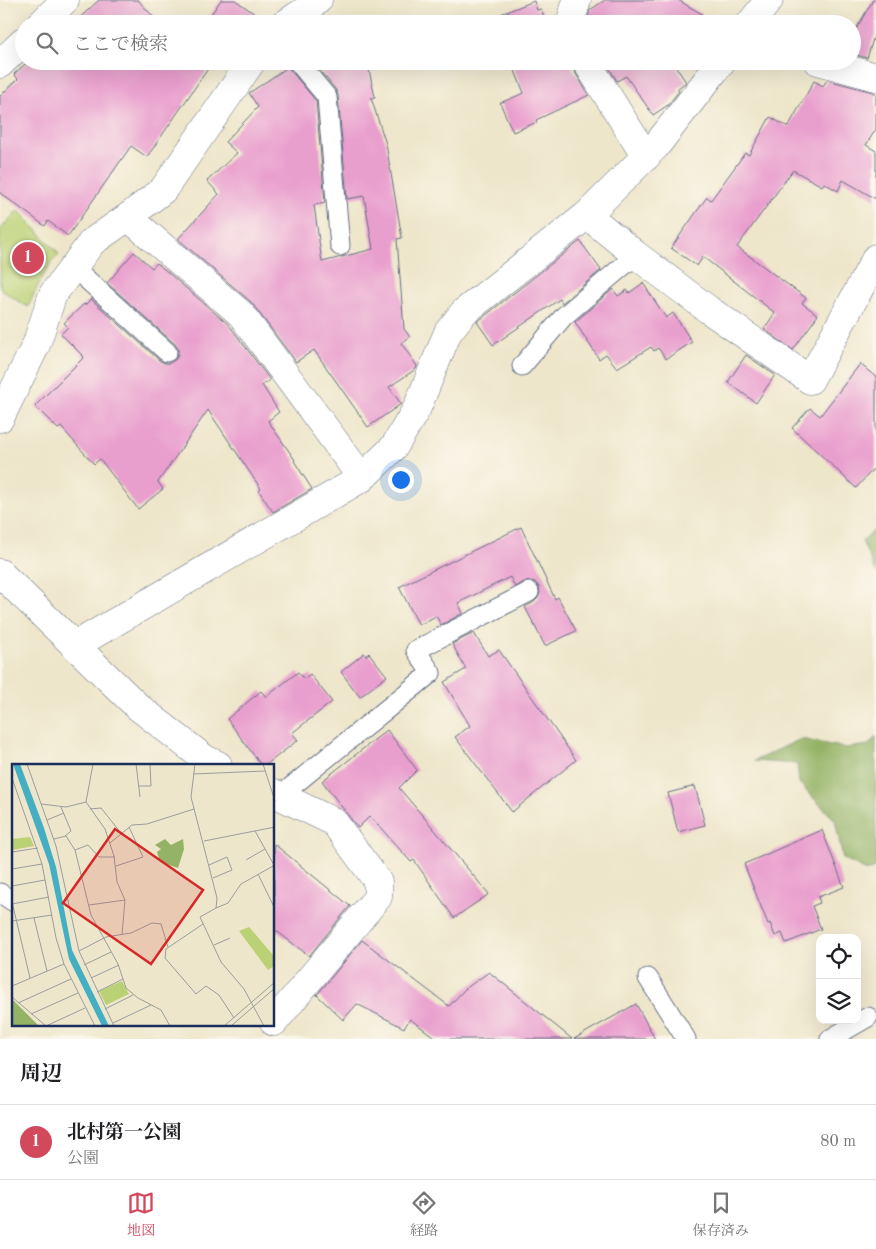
<!DOCTYPE html>
<html lang="ja">
<head>
<meta charset="utf-8">
<style>
  :root { --surface:#fff; --page:#f6f6f6; --text:#202124; --muted:#757577; --line:#e0e0e0; --accent:#d1495b }
  body { margin:0; font-family:"Old Standard TT","Noto Serif JP",serif; background:var(--page); color:var(--text) }
  .controls { position:absolute; right:15px; bottom:15px; display:grid; overflow:hidden; border-radius:10px; box-shadow:0 5px 20px #0002 }
  .controls button { width:45px; height:45px; display:grid; place-items:center; padding:0; border:0; border-bottom:1px solid var(--line); background:var(--surface); color:var(--text); font:25px sans-serif }
  .you { position:absolute; left:400px; top:479px; width:18px; height:18px; margin:-12px; border:4px solid #fff; border-radius:50%; background:#1a73e8; box-shadow:0 0 0 8px #1a73e833 }
  .badge { display:grid; place-items:center; width:32px; height:32px; border-radius:50%; background:var(--accent); color:#fff; font-size:16px; font-weight:700 }
  .pin { position:absolute; translate:-50% -50%; border:2px solid #fff; box-shadow:0 1px 5px #0006 }
  .list { margin:0; padding:0; list-style:none }
  h2 { display:flex; justify-content:space-between; align-items:center; height:65px; margin:0; padding:0 20px; font-size:21px }
  h2 small { font-size:16px; font-weight:400; color:var(--muted) }
  .list li { display:grid; grid-template-columns:32px 1fr auto; gap:15px; align-items:center; box-sizing:border-box; height:75px; padding:0 20px; border-top:1px solid var(--line) }
  .list b { display:block; font-size:19px; white-space:nowrap }
  .list p { margin:0; font-size:16px; white-space:nowrap; color:var(--muted) }
  .list em { font-size:16px; font-style:normal; color:var(--muted) }
  .icon { flex:none; width:28px; height:28px; fill:none; stroke:currentColor; stroke-width:2; stroke-linecap:round; stroke-linejoin:round }
  .map { position:relative; flex:none; width:876px; height:1039px; overflow:hidden }
  .search { position:absolute; background:var(--surface); box-shadow:0 5px 20px #0002; left:15px; right:15px; top:15px; height:55px; display:flex; align-items:center; gap:12px; box-sizing:border-box; padding:0 18px; border-radius:28px; color:var(--muted); font-size:19px }
  .sheet { height:140px; background:var(--surface) }
  nav { display:flex; justify-content:space-around; align-items:center; box-sizing:border-box; height:70px; border-top:1px solid var(--line); background:var(--surface); font-size:14px; color:var(--muted) }
  nav a { display:grid; justify-items:center; gap:2px }
  nav .on { color:var(--accent) }
  .map>svg:first-child { display:block }
</style>
</head>
<body>
<div class="map">
<svg width="876" height="1039" viewBox="0 0 876 1039">
  <rect width="100%" height="100%" fill="#fbf7ec"/>
  <filter id="ink" filterUnits="userSpaceOnUse"><feTurbulence type="fractalNoise" baseFrequency=".02" numOctaves="2"/><feDisplacementMap in="SourceGraphic" scale="10" xChannelSelector="R" yChannelSelector="G"/><feConvolveMatrix kernelMatrix="1 2 1 2 8 2 1 2 1" color-interpolation-filters="sRGB"/></filter>
  <filter id="wash" filterUnits="userSpaceOnUse"><feTurbulence type="fractalNoise" baseFrequency=".0096" numOctaves="4" result="noise"/><feDisplacementMap in="SourceGraphic" scale="20" xChannelSelector="R" yChannelSelector="G"/><feGaussianBlur stdDeviation="1.12" result="paint"/><feColorMatrix in="noise" values="0 0 0 0 0 0 0 0 0 0 0 0 0 0 0 0 0 1.4 0 .05"/><feComposite in="paint" operator="in"/></filter>
  <g filter="url(#wash)">
    <rect width="100%" height="100%" fill="#eee6ca"/>
    <path fill="#bbd175" stroke="#6b806a" d="M18 210 59 254C45 269 36 289 28 307L0 289V230Z"/>
    <g fill="#94b366" stroke="#587162">
      <polygon points="876,529 876,573 862,541"/>
      <polygon points="876,736 876,868 867,871 843,859 835,820 799,783 797,764 754,761 801,739 846,748 869,745"/>
    </g>
    <g id="blocks">
      <g fill="#e99fce">
        <polygon points="99,0 138,0 160,24 76,24 74,23"/>
        <polygon points="221,0 235,0 255,14 249,24 204,24"/>
        <polygon points="605,0 678,0 702,14 696,19 700,24 586,24 590,10"/>
        <polygon points="873,0 876,0 876,30 867,58 852,54 852,36"/>
        <polygon points="534,1 537,10 541,9 547,24 496,24 493,17"/>
        <polygon points="29,61 222,61 218,67 212,63 147,157 131,146 68,236 48,221 45,226 0,193 0,96 18,79 14,74"/>
        <polygon points="312,61 367,61 375,97 371,98 386,144 402,238 397,239 404,329 410,337 401,343 417,366 416,369 389,387 401,404 368,427 314,350 296,362 251,302 178,239 219,194 207,181 237,153 225,142 258,107 249,93 288,67 316,101 325,203 314,205 322,262 373,249 364,196 347,199 338,95 336,90"/>
        <polygon points="511,61 570,61 573,69 589,95 536,120 537,122 513,132 500,103 524,93"/>
        <polygon points="605,61 672,61 686,82 677,89 679,91 668,105 653,115 626,76 617,81"/>
        <polygon points="827,80 873,92 876,94 876,129 866,145 876,151 876,199 843,180 838,191 824,183 822,186 793,170 737,247 806,298 802,303 818,315 793,350 764,329 775,313 703,257 697,266 671,248 707,197 711,200 745,153 749,155 770,117 788,127 814,81 823,86"/>
        <polygon points="580,241 601,270 562,303 560,299 493,345 477,322"/>
        <polygon points="134,252 152,268 157,263 229,325 270,380 262,385 279,412 268,421 295,460 294,461 312,489 273,512 259,491 261,489 208,410 158,482 163,489 138,509 100,459 94,464 61,427 58,429 35,406 84,357 61,334 68,327 64,323 84,304 85,305 91,299 159,360 164,363 170,363 176,359 178,355 178,349 175,344 107,283"/>
        <polygon points="643,283 666,318 673,313 692,342 666,359 658,348 654,351 651,347 617,368 606,354 599,359 575,322 613,289 618,296 627,290 629,293"/>
        <polygon points="746,355 775,375 756,403 728,382"/>
        <polygon points="860,364 876,377 876,466 856,488 792,428 810,408 820,416"/>
        <polygon points="521,527 555,599 558,597 576,631 545,646 525,607 534,602 538,598 540,593 539,587 535,582 529,581 524,582 515,587 510,577 458,603 463,613 441,625 436,616 419,625 399,587"/>
        <polygon points="474,633 488,656 499,650 576,760 512,812 455,737 470,726 444,682 466,669 452,644"/>
        <polygon points="364,653 366,656 369,653 387,676 360,697 341,672"/>
        <polygon points="298,672 304,679 310,674 332,702 292,733 298,740 266,765 261,765 227,719 261,691 266,697"/>
        <polygon points="387,730 417,770 399,788 489,894 454,918 414,860 411,862 370,816 358,828 322,781"/>
        <polygon points="695,786 705,825 678,832 668,793"/>
        <polygon points="822,830 844,887 818,897 820,903 812,906 821,929 786,943 782,933 775,936 770,923 768,924 744,864"/>
        <polygon points="274,844 350,906 309,956 274,929"/>
        <polygon points="362,940 449,1006 465,989 489,972 572,1039 437,1039 410,1019 404,1028 357,1004 343,1020 317,995"/>
        <polygon points="636,1004 655,1039 574,1039"/>
      </g>
    </g>
  </g>
  <g filter="url(#ink)">
    <use href="#blocks" fill-opacity="0" stroke="#656f84" stroke-width="1"/>
    <g fill="none" stroke-linecap="round" stroke-linejoin="round">
      <g stroke="#656f84" stroke-width="21">
        <g id="service">
          <polyline points="297,61 327,97 340,246"/>
          <polyline points="73,267 167,352"/>
          <polyline points="522,366 564,316 636,255"/>
          <polyline points="280,796 431,673 416,650 529,592"/>
          <polyline points="0,893 14,902"/>
          <polyline points="648,978 686,1039"/>
          <polyline points="830,1039 868,1017"/>
        </g>
      </g>
      <g stroke="#656f84" stroke-width="29">
        <g id="minor">
          <polyline points="41,24 65,0"/>
          <polyline points="285,24 310,7 318,0"/>
          <polyline points="570,24 577,0"/>
          <polyline points="750,24 769,0"/>
          <polyline points="586,61 646,157"/>
          <polyline points="818,61 876,77"/>
          <polyline points="0,64 24,41"/>
          <polyline points="587,215 636,255 709,310 810,380 876,258"/>
          <polyline points="128,217 241,314 362,478"/>
          <polyline points="0,418 36,345 53,294 92,242 128,217 163,190 252,61"/>
          <polyline points="0,573 137,706 205,759 218,765"/>
          <polyline points="74,646 362,478 394,447 417,408 448,332 464,312 587,215 656,146 722,61"/>
          <polyline points="274,793 334,822 378,882 378,897 274,1022"/>
        </g>
      </g>
      <use href="#service" stroke="#fff" stroke-width="19"/>
      <use href="#minor" stroke="#fff" stroke-width="28"/>
    </g>
  </g>
  <g transform="translate(12 764)">
    <rect width="262" height="262" fill="#eee6ca"/>
    <path d="M18 73 22 82 0 86V75ZM237 163 262 192V202L256 206 227 167ZM110 217 117 230 94 241 87 227Z" fill="#bbd175"/>
    <path d="M153 75 159 81 171 75 172 85 166 104 148 98 145 88 149 85 143 81ZM0 235 27 262H0Z" fill="#94b366"/>
    <path d="M1 0H8L32 64 44 103 60 186 97 262H90L57 195 37 100Z" fill="#44aec2"/>
    <path fill="none" stroke="#9a9d9f" stroke-width="1" d="M15 0 44 82 67 187 102 262M124 0 128 33M183 0 179 33 205 134 204 144 188 153 209 198 232 225 252 262M251 0 263 37M181 10 253 7M0 14 30 100 44 174 52 200 83 262M127 22H139L138 0M74 38 93 65 102 92 105 118 113 136 110 171M29 40 54 43 74 38 81 0M49 43 59 67 53 72M78 45 89 44 109 69M35 56 52 49M243 67 262 101M42 75 54 72 63 86 79 151 106 200 114 224 126 234 149 246 158 262M192 77 263 63M98 79 120 61 135 60 182 45M63 86 76 81 87 93H103M0 88 26 84M234 96 253 85M197 101 215 93 220 106 201 114M104 102 131 93 117 63M0 105 30 100M246 110 263 145M0 122 33 116M0 138 18 214M0 140 37 133M77 141 113 136M204 144 216 139 229 120 263 101M22 154 35 207M0 157 40 151M191 160 154 185 153 194 184 230 194 222 207 231 222 254M202 181 218 174M67 187 94 173 119 169 140 159 149 160 156 183M72 201 99 188M79 214 107 201M0 222 52 200M85 228 111 215M0 233 34 262 73 244M6 239 59 215M93 245 121 231M19 250 66 229M101 259 139 241M212 262 263 218M219 262 263 224"/>
    <path fill="#d62828" fill-opacity="0.15" stroke="#d62828" stroke-width="2.5" d="M103 65 191 126 139 200 51 139Z"/>
    <rect width="262" height="262" fill="none" stroke="#1b2f5e" stroke-width="2.5"/>
  </g>
</svg>
<div class="controls">
<button><svg class="icon" aria-label="locate" viewBox="0 0 24 24"><circle cx="12" cy="12" r="6"/><path d="M12 2v4M12 18v4M2 12h4M18 12h4"/></svg></button>
<button><svg class="icon" aria-label="layers" viewBox="0 0 24 24"><path d="M12 4l9 5-9 5-9-5zM3 14l9 5 9-5"/></svg></button>
</div>
<div class="you"></div>
<div class="pin badge" style="left:28px;top:258px">1</div>
<div class="search"><svg class="icon" aria-label="search" viewBox="0 0 24 24"><circle cx="10" cy="10" r="6"/><path d="M15 15l6 6"/></svg>ここで検索</div>
</div>
<section class="sheet">
<h2>周辺<small></small></h2>
<ul class="list">
<li><span class="badge">1</span><div><b>北村第一公園</b><p>公園</p></div><em>80 m</em></li>
</ul>
</section>
<nav>
<a class="on"><svg class="icon" aria-label="map" viewBox="0 0 24 24"><path d="M3 6l6-2 6 2 6-2v14l-6 2-6-2-6 2zM9 4v14M15 6v14"/></svg>地図</a>
<a><svg class="icon" aria-label="directions" viewBox="0 0 24 24"><path d="M12 3l9 9-9 9-9-9zM9 14v-3h6M13 9l2 2-2 2"/></svg>経路</a>
<a><svg class="icon" aria-label="saved" viewBox="0 0 24 24"><path d="M7 4h10v16l-5-4-5 4z"/></svg>保存済み</a>
</nav>
</body>
</html>
